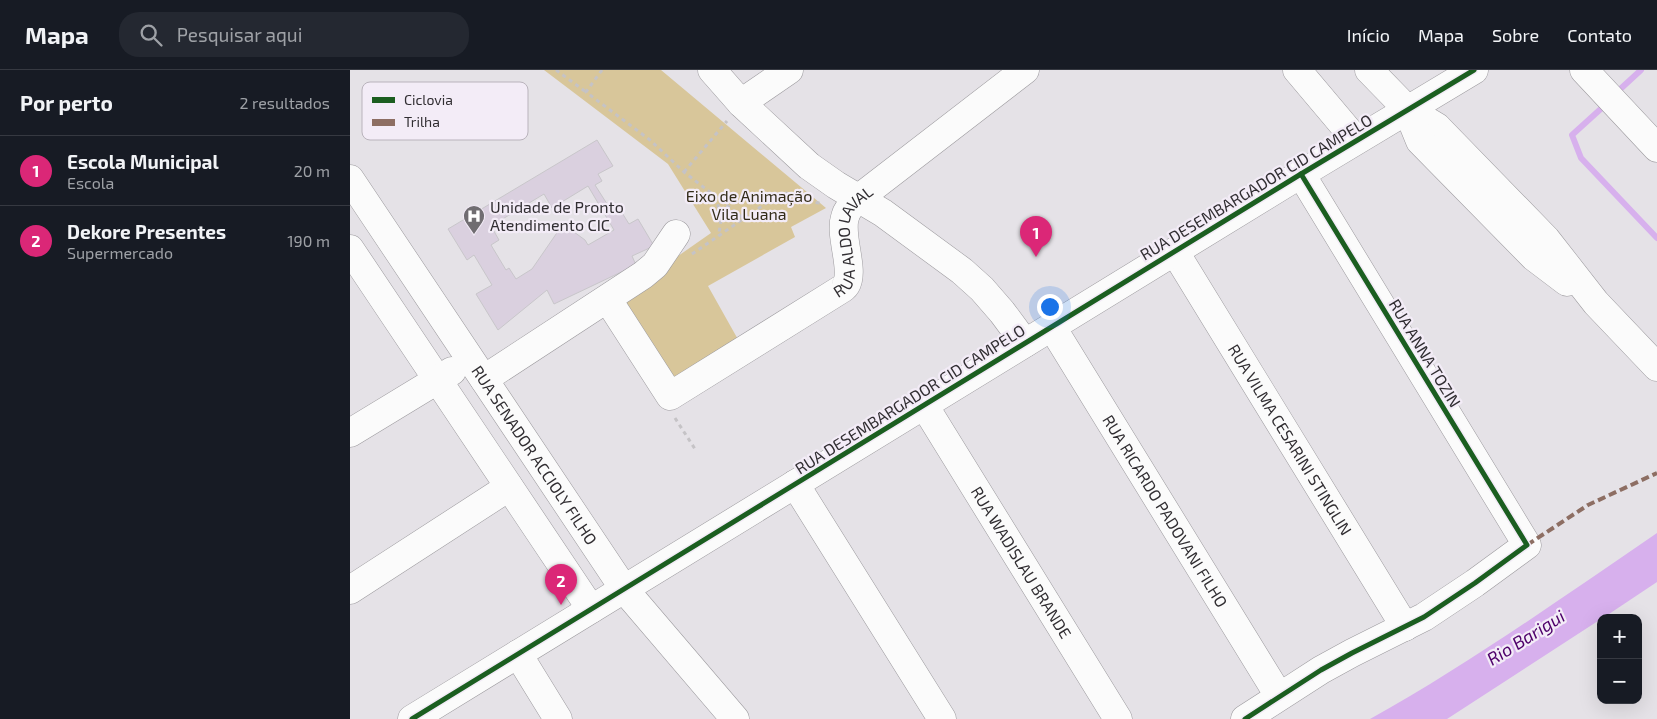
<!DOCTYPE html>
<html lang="pt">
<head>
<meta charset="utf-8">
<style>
  :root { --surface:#171b24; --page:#242831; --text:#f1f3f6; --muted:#9ea1a6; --line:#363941; --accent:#db2777 }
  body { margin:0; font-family:"Exo 2",sans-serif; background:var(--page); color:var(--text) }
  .controls { position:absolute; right:15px; bottom:15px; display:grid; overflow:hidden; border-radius:10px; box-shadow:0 5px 20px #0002 }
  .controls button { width:45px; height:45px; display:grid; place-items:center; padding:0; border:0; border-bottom:1px solid var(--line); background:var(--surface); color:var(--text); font:25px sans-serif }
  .you { position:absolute; left:699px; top:236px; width:18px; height:18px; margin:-12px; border:4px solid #fff; border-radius:50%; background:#1a73e8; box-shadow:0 0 0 8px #1a73e833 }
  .badge { display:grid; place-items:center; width:32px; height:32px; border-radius:50%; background:var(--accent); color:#fff; font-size:16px; font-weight:700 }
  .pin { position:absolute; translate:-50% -41px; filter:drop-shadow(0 1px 2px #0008) }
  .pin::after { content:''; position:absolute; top:26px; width:18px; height:15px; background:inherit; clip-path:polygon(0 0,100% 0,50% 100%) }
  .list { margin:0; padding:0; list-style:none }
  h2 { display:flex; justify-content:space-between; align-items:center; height:65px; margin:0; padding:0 20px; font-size:21px }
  h2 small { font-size:16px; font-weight:400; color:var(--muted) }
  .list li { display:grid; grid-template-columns:32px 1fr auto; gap:15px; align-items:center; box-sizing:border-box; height:70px; padding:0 20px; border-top:1px solid var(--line) }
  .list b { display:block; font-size:19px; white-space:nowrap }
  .list p { margin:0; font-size:16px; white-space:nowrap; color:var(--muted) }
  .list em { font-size:16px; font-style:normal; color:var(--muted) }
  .icon { flex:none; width:28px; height:28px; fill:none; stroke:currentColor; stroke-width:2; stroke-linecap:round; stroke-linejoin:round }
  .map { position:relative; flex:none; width:1307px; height:649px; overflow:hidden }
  header { display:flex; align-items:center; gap:30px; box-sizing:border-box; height:70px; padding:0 25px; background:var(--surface); border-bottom:1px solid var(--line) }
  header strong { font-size:24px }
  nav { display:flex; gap:28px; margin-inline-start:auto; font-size:18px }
  .search { width:350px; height:45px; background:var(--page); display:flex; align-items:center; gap:12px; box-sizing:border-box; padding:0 18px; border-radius:20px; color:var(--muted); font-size:19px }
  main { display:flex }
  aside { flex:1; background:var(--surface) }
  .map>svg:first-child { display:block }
</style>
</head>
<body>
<header>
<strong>Mapa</strong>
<div class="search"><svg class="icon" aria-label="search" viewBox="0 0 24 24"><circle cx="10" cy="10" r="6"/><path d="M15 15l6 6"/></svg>Pesquisar aqui</div>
<nav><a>Início</a><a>Mapa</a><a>Sobre</a><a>Contato</a></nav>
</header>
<main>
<aside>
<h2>Por perto<small>2 resultados</small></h2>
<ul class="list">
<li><span class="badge">1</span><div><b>Escola Municipal</b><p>Escola</p></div><em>20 m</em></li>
<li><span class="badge">2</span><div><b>Dekore Presentes</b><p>Supermercado</p></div><em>190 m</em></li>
</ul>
</aside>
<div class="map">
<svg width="1307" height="649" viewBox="0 0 1307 649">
  <rect width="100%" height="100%" fill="#e5e2e7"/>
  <polygon fill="#d8c69a" points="194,0 311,0 476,138 441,157 445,167 358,216 390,273 323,313 268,228 361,163 318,94"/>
  <path fill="#d7b0ed" d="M1307 463V512L1253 548H1251V549L1097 649H1020C1119 594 1213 527 1307 463Z"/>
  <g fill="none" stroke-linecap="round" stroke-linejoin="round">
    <g stroke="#d7b0ed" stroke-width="6">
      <polyline points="1266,23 1291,0"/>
      <polyline points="1254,36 1222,65 1231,88 1307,168"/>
    </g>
  </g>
  <path fill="#dad0df" stroke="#c8c6ca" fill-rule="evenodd" d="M247 70 263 96 248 104 252 111 245 115 259 137 266 133 279 154 288 149 304 176 282 186 286 195 204 234 197 220 148 260 126 224 142 215 124 185 117 190 98 159ZM238 116 264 160 238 175 235 170 213 154 182 199 166 209 159 198 156 200 141 175 149 170 141 156 194 124 202 138Z"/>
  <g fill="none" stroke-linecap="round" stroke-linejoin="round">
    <g stroke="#9c9a9e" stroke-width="29">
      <g id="minor">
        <polyline points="362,0 391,33 459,96 486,115 533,143 612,201 632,219 652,242 675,273"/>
        <polyline points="947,0 1006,70"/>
        <polyline points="1019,0 1057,39 1087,57 1196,169 1246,233 1307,297"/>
        <polyline points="1234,0 1307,78"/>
        <polyline points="391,33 439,0"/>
        <polyline points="1057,39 1070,71 1184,187 1217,212"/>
        <path id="s1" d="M0 109 274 519 385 649"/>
        <polyline points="0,179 241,539"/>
        <path id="s2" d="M825 182 1055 557"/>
        <path id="s3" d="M262 236 320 326 490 220C491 220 496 216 496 215 505 200 489 166 495 147 497 139 503 133 509 128L675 0"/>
        <path id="s4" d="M702 257 929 626"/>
        <polyline points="134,309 293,205 305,195 326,164"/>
        <path id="s5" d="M574 335 768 649"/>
        <polyline points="0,363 102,301"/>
        <polyline points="445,414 592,649"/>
        <polyline points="0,520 159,417"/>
        <polyline points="168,584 208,649"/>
        <polyline points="62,649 951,104 1124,0"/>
        <polyline points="895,649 971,600 1002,583 1074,547 1125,513 1177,475 951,104"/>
      </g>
    </g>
    <g stroke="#c5c3c6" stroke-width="3" stroke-dasharray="4 4" stroke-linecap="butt">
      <polyline points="206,0 236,22"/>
      <polyline points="252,0 236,22 300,70 334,102 393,148"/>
      <polyline points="334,102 377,51"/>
      <path d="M364 127C372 141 372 151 368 166"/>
      <path d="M342 184 431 123C444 122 456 132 470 133"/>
      <polyline points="325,348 345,379"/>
    </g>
    <use href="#minor" stroke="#fbfbfb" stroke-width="28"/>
    <polyline stroke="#8d6e63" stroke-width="4" stroke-dasharray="8 4" stroke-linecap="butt" points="1177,475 1238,435 1307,403"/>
    <g stroke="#f3ecf7" stroke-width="8">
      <g id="cycleway">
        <polyline points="62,649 951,104 1124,0"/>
        <polyline points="895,649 971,600 1002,583 1074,547 1125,513 1177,475 951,104"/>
      </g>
    </g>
    <use href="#cycleway" stroke="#1b5e20" stroke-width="5"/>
  </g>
  <defs>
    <g id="hospital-pin" transform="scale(1.125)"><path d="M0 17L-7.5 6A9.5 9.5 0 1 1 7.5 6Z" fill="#706d71" stroke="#f3ecf7"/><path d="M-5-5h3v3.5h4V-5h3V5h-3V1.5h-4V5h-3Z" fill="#fff"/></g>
  </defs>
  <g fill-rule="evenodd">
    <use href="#hospital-pin" x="124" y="146"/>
  </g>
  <g text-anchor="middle" stroke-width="4.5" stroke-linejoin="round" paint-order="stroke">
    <g font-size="16" fill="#312e32" stroke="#f3ecf7">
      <text transform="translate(906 117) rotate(-31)" y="6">RUA DESEMBARGADOR CID CAMPELO</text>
      <text dy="6" stroke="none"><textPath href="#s3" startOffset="362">RUA ALDO LAVAL</textPath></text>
      <text transform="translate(1075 283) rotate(59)" y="6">RUA ANNA TOZIN</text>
      <text transform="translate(560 329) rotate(-32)" y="6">RUA DESEMBARGADOR CID CAMPELO</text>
      <text dy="6" stroke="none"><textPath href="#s2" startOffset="220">RUA VILMA CESARINI STINGLIN</textPath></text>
      <text dy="6" stroke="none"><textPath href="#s1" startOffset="332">RUA SENADOR ACCIOLY FILHO</textPath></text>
      <text dy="6" stroke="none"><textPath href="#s4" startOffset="216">RUA RICARDO PADOVANI FILHO</textPath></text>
      <text dy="6" stroke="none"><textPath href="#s5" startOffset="185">RUA WADISLAU BRANDE</textPath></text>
    </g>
    <g font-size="16" fill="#332c19" stroke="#f3ecf7">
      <text x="399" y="132">Eixo de Animação<tspan x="399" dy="18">Vila Luana</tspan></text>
    </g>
    <g font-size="16" fill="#312e32" stroke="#f3ecf7" text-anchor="start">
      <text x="140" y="143">Unidade de Pronto<tspan x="140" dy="18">Atendimento CIC</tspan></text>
    </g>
    <g font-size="18" font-style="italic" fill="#4e006a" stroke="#f3ecf7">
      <text transform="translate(1176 568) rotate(-32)" y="6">Rio Barigui</text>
    </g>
  </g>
  <rect x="12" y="12" width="166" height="58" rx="8" fill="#f3ecf7" stroke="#b9b3bc" stroke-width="1"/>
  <rect x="22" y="27" width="23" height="6" fill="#1b5e20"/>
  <rect x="22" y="49" width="23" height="7" fill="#8d6e63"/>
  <g font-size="14" fill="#312e32">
    <text x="54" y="35">Ciclovia</text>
    <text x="54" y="57">Trilha</text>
  </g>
</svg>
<div class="controls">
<button>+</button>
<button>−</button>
</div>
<div class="you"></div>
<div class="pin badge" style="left:686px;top:187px">1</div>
<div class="pin badge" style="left:211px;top:535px">2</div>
</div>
</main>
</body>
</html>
